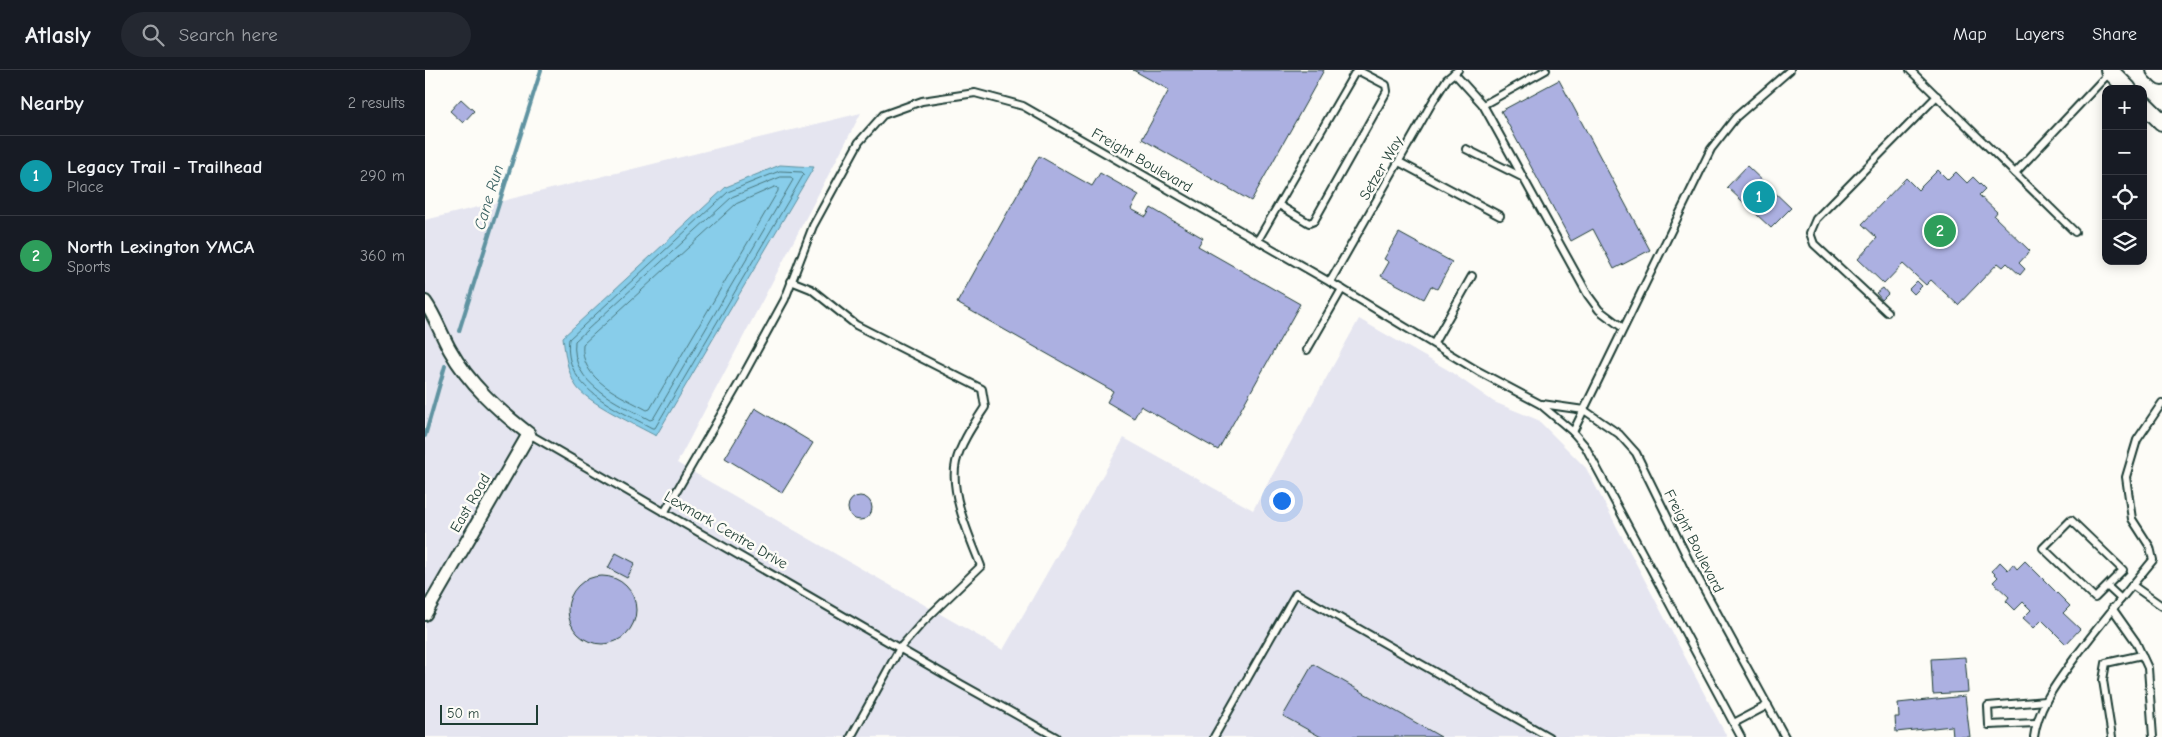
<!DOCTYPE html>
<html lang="en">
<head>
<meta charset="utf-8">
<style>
  :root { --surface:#171b24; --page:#242831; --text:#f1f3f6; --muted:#9ea1a6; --line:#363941; --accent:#92a19f }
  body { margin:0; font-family:"Comic Neue",sans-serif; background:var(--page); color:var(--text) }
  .controls { position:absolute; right:15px; top:15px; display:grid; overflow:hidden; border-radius:10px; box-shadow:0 2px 12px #0003 }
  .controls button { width:45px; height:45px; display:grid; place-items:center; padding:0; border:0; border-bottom:1px solid var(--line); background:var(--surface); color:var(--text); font:25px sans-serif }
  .scale { position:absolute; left:15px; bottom:12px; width:98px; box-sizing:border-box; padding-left:5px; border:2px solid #1f3d34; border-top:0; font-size:14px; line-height:18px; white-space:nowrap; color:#1f3d34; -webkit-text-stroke:4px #fdfcf7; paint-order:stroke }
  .you { position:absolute; left:856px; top:430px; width:18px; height:18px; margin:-12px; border:4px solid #fff; border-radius:50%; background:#1a73e8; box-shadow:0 0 0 8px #1a73e833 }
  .badge { display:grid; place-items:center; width:32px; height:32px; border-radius:50%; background:var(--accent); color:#fff; font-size:16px; font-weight:700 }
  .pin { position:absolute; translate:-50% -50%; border:2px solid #fff; box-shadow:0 1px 5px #0006 }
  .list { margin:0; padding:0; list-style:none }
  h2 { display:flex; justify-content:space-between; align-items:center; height:65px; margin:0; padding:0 20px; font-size:21px }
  h2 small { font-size:16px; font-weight:400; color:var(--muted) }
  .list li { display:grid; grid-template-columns:32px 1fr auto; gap:15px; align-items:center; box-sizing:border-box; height:80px; padding:0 20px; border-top:1px solid var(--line) }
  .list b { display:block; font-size:19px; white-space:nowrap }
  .list p { margin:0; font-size:16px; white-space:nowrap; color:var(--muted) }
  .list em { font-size:16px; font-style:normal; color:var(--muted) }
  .icon { flex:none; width:28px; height:28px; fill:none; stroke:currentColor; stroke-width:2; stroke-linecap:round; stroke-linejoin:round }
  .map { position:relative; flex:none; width:1737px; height:667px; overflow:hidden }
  header { display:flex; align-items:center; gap:30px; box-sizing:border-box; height:70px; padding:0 25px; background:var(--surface); border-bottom:1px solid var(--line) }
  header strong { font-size:24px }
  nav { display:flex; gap:28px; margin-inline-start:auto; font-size:18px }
  .search { width:350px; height:45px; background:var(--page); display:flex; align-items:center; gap:12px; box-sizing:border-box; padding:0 18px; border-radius:28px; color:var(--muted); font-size:19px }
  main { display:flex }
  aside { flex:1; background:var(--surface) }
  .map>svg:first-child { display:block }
</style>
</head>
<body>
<header>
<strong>Atlasly</strong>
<div class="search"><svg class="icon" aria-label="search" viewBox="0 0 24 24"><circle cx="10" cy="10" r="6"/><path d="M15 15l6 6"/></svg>Search here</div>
<nav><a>Map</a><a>Layers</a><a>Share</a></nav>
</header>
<main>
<aside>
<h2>Nearby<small>2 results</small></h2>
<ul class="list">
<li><span class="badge" style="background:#0f9aa8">1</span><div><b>Legacy Trail - Trailhead</b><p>Place</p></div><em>290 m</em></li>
<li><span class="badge" style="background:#2e9e5b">2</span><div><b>North Lexington YMCA</b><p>Sports</p></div><em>360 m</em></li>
</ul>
</aside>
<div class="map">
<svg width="1737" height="667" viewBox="0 0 1737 667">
  <rect width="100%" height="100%" fill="#fdfcf7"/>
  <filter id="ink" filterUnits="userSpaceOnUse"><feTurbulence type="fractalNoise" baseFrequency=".02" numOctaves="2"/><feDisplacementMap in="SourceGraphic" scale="10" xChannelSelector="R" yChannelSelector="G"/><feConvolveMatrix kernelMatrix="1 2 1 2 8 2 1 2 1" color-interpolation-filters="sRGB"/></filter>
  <g filter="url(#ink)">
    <polygon fill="#e5e5f0" points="436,43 252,393 578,580 699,368 828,440 934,249 1023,300 1069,332 1113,350 1161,398 1302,667 0,667 0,150"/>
    <path fill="#88cdea" stroke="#5e93a1" d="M355 95 389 97 231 366C213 356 161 332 151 316 142 301 140 284 138 267L301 117Z"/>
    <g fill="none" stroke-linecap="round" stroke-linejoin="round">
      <g stroke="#49777d" stroke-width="1">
        <path d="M355 101 377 102 379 104 230 358H227C192 339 137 318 144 269L303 122Z"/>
        <path d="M356 107H366L368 110 228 349 225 350C194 333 145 315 150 271L307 127Z"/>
        <path d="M350 117 353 118V121L225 339 222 340C197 326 154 310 158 274L311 134Z"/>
      </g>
      <g stroke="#5e93a1" stroke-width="4">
        <polyline points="34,261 116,0"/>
        <polyline points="0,366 20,296"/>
      </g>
    </g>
    <g fill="#acb0e1" stroke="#1f3d34">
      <polygon points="708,0 899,0 826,131 717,69 744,20"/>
      <polygon points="1134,10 1225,180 1189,199 1168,159 1146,171 1076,41"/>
      <polygon points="36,29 49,41 38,53 25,41"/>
      <polygon points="614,86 667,116 675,103 714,125 706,139 721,147 726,138 778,168 773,176 875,234 793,380 716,336 709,348 682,332 688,321 532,233"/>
      <polygon points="1322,96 1366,138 1346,158 1302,117"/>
      <polygon points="1513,100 1523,110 1531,102 1542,113 1548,107 1560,119 1554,125 1572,142 1569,146 1605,181 1594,193 1600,199 1595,205 1582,193 1578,197 1573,193 1533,235 1506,210 1501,215 1478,194 1459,214 1433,189 1452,168 1437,154 1481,108 1493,120"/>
      <polygon points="974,163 1027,192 1012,219 1006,216 999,229 956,206 964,192 959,189"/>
      <polygon points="1492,211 1497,216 1489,224 1484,219"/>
      <polygon points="1458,218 1463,224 1457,230 1451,223"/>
      <polygon points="330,338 388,373 357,423 300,388"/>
      <circle cx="435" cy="438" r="12"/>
      <polygon points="191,483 210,493 202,508 183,498"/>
      <polygon points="1600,491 1645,536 1638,543 1655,559 1641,574 1617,550 1609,558 1598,548 1606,540 1598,532 1590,540 1581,531 1584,527 1568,512 1573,507 1567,501 1575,492 1583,500 1588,494 1592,499"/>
      <circle cx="177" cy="540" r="34"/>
      <polygon points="1540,587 1543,622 1508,624 1506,589"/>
      <polygon points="888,594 1016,667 896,667 858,646"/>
      <polygon points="1540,626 1545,667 1524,667 1528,667 1527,656 1471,662 1470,647 1474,647 1473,633"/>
    </g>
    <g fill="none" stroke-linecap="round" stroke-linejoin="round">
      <g stroke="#1f3d34" stroke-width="10">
        <g id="service">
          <polyline points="1485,0 1650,162"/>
          <polyline points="1029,3 1058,35 1163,225 1174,240 1198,258"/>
          <polyline points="1058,35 1121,0"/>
          <polyline points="1041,79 1097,107"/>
          <polyline points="974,92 1075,146"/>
          <polyline points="1590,103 1685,2"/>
          <polyline points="833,170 929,4 934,1 961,15 962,21 889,151 884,153 854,135"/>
          <path d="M366 211 386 219 431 255 557 319 560 337C549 354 536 372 531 392 524 422 545 468 556 496L498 552 475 578 426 667"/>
          <polyline points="905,212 1008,31 1022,9 1033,0"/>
          <polyline points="1462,242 1389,174 1385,163 1391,149 1512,26"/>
          <polyline points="1009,273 1047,206"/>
          <polyline points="882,280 917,219"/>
          <polyline points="1117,334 1159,340 1194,364 1211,383 1267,497 1360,667"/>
          <polyline points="1148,362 1286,79 1311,47 1365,0"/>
          <polyline points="104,364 536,614 631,667"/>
          <polyline points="239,443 313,315 360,229 388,156 434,72 458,45 497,31 550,23 598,36 917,219 1053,301 1115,334 1148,362 1160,376 1316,667"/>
          <polyline points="1707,515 1737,536"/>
          <polyline points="1682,516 1670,528 1618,478 1646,450 1698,500 1682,516 1696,529"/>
          <polyline points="1687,538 1711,572 1723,598 1728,667"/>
          <polyline points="1309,653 1343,635"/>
          <polyline points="1611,653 1564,655 1563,636 1620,631"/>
          <polyline points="789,667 871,523 1124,667"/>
          <path d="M1609 667C1613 637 1631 614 1649 589 1674 555 1701 523 1728 490L1725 477 1707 449 1701 407 1712 370 1737 333"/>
          <polyline points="1687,667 1678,610 1681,593 1717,585"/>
        </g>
      </g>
      <g stroke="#1f3d34" stroke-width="16">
        <path id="minor" d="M0 232C10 246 16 264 25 280 44 314 73 340 104 364L0 544"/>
      </g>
      <g stroke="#1f3d34" stroke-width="20">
        <g id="secondary">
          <polyline points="1684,0 1703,19"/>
          <polyline points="1730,0 1737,7"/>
          <polyline points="1718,33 1737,52"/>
        </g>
      </g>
      <use href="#service" stroke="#fdfcf7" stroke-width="6"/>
      <use href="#minor" stroke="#fdfcf7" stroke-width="12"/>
      <use href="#secondary" stroke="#fdfcf7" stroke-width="16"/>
    </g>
  </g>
  <g text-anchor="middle" stroke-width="5" stroke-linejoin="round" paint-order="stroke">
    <g font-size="15" fill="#1f3d34" stroke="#fdfcf7">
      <text transform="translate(717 90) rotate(30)" y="5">Freight Boulevard</text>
      <text transform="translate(956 98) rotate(-60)" y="5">Setzer Way</text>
      <text transform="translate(45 433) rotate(-60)" y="5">East Road</text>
      <text transform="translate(301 460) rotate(30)" y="5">Lexmark Centre Drive</text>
      <text transform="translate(1269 471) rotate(63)" y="5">Freight Boulevard</text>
    </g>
    <g font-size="16" font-style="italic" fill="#396162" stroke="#fdfcf7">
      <text transform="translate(63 127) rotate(-73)" y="6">Cane Run</text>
    </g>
  </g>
</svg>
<div class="controls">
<button>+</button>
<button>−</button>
<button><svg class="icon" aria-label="locate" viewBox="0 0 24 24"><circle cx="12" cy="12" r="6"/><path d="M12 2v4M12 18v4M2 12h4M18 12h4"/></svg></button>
<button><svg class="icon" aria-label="layers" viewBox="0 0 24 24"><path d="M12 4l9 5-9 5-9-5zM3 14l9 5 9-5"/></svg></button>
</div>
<div class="scale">50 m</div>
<div class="you"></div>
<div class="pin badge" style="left:1334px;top:127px;background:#0f9aa8">1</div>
<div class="pin badge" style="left:1515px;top:161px;background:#2e9e5b">2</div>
</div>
</main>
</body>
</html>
